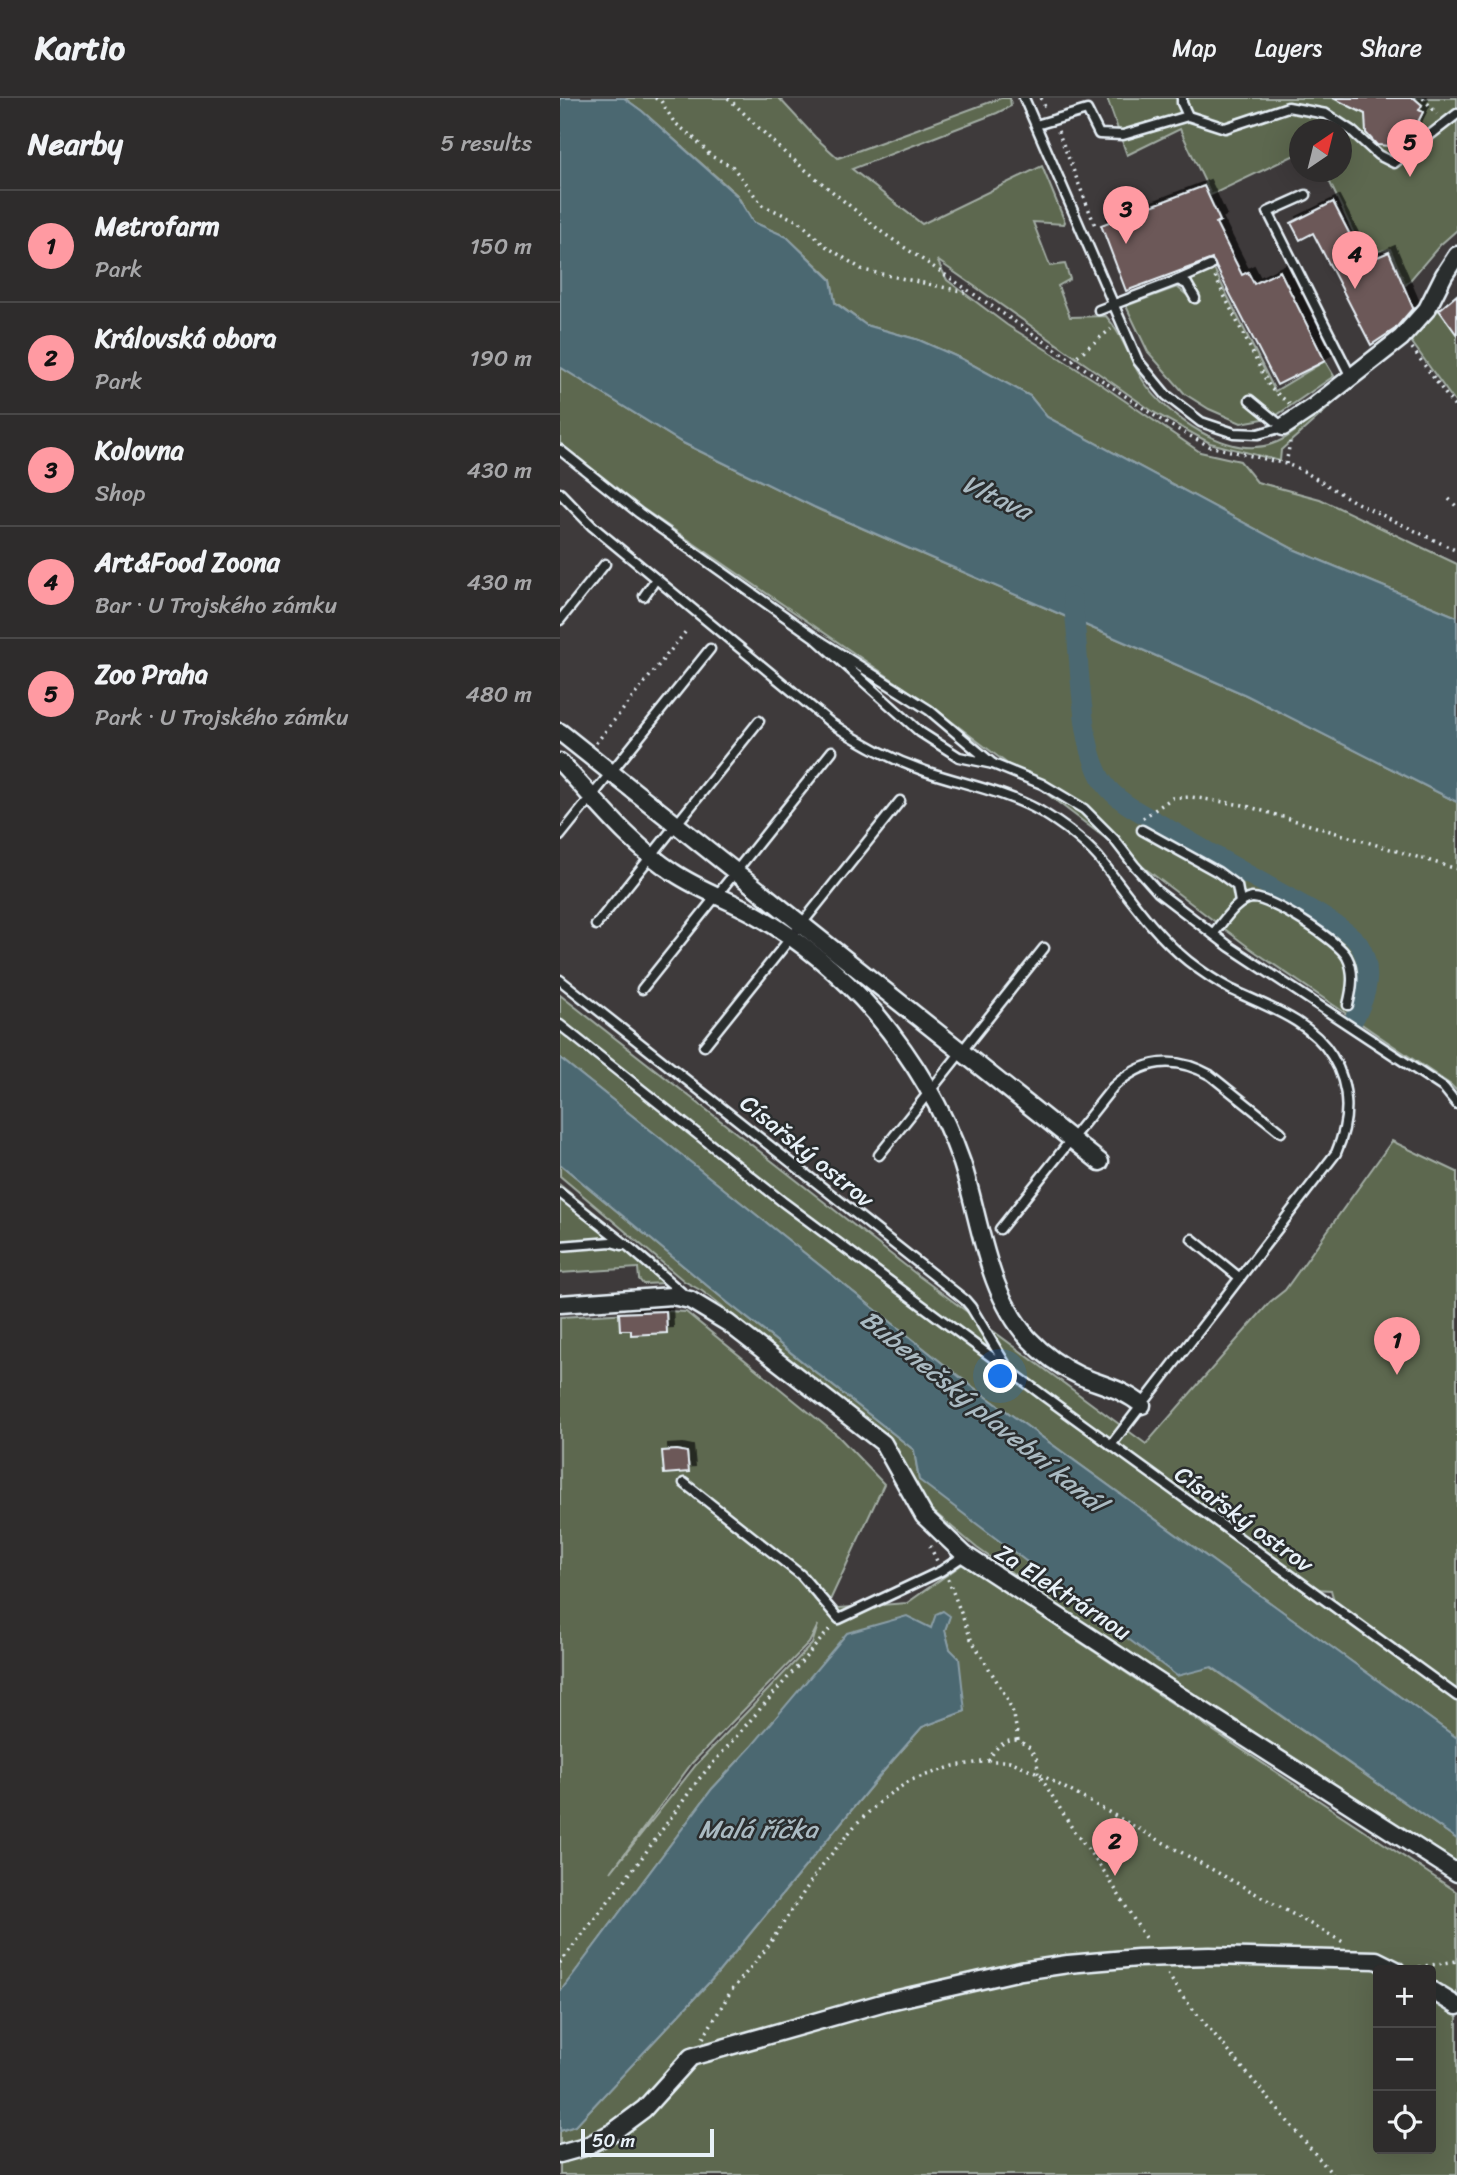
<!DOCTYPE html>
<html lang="en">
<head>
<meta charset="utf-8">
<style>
  :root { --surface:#2e2c2c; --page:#3a3838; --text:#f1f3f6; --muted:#a7a7a9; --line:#494848; --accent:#ff9aa2 }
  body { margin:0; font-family:Sriracha,sans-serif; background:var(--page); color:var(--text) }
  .controls { position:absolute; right:21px; bottom:21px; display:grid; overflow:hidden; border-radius:7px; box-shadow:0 7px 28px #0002 }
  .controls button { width:63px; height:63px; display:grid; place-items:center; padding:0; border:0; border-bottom:2px solid var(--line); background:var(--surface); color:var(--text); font:35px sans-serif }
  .compass { position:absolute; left:729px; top:21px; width:63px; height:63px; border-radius:50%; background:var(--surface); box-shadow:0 7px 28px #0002; rotate:35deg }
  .scale { position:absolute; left:21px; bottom:18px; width:133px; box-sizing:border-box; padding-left:7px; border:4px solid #e8f1f8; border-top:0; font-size:19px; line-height:24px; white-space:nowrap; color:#e8f1f8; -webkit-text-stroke:5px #2a2d2e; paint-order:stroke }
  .you { position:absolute; left:441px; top:1279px; width:24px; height:24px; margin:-18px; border:5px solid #fff; border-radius:50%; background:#1a73e8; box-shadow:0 0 0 10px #1a73e833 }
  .badge { display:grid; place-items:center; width:46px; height:46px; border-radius:50%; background:var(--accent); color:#111; font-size:23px; font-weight:700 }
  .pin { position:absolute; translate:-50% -58px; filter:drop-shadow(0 2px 4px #0008) }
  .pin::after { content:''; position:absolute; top:37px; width:24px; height:21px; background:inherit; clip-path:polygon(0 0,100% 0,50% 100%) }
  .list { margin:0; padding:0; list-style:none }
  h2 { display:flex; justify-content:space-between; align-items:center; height:91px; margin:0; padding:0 28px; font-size:30px }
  h2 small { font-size:23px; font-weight:400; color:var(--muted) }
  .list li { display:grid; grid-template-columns:46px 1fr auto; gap:21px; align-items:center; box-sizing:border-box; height:112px; padding:0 28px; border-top:2px solid var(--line) }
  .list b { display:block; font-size:26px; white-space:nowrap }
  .list p { margin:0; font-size:23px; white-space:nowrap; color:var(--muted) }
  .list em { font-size:23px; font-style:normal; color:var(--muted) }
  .icon { flex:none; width:38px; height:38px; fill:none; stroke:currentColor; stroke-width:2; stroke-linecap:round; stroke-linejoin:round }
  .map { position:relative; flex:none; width:897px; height:2077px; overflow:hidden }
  header { display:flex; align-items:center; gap:42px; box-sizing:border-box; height:98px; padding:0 35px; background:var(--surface); border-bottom:2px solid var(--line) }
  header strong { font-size:33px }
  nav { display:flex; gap:38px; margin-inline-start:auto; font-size:24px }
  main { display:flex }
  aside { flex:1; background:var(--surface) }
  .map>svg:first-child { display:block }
</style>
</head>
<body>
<header>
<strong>Kartio</strong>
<nav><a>Map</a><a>Layers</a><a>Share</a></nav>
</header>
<main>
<aside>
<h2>Nearby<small>5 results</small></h2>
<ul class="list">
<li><span class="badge">1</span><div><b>Metrofarm</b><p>Park</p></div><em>150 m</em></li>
<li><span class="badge">2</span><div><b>Královská obora</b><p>Park</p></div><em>190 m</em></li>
<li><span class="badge">3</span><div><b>Kolovna</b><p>Shop</p></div><em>430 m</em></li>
<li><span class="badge">4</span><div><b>Art&amp;Food Zoona</b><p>Bar · U Trojského zámku</p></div><em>430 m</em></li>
<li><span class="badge">5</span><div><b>Zoo Praha</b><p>Park · U Trojského zámku</p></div><em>480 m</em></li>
</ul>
</aside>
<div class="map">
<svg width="897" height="2077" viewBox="0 0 897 2077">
  <defs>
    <filter id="shadow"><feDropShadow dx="6" dy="-6" stdDeviation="0" flood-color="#0009"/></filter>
  </defs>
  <rect width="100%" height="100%" fill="#3e3a3b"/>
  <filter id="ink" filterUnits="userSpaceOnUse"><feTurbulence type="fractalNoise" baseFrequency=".0143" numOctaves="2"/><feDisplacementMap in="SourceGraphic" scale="14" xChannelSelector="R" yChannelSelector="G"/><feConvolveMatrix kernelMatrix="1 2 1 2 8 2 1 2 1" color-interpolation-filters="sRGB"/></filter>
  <g filter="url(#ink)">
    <g fill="#5d684f" stroke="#a2aca4" stroke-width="2" fill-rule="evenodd">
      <path d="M64 0H219L255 39 278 60 441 0H450L451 8 437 15 292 71 362 126 482 68 505 124 504 126 473 124 490 168 505 166 510 181 498 188 510 219 546 218C563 237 570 263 584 284 608 319 668 361 712 346 737 338 752 314 775 304L721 352 720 363 650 345 595 315 377 162 387 182 447 227 536 283 640 354 680 363 697 384 760 401 897 466V519L733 451 487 319 470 298 402 261 359 242 306 227 275 204 271 181 227 139 193 124 177 97 82 13Z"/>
      <polygon points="547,0 897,0 897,132 880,147 846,187 830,151 804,157 765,74 782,74 782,32 740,32 739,55 651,97 620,31 567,57"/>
      <polygon points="653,169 715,293 765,263 774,278 714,319 681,325 649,311 625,296 588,254 566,208 617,189 629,199 638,196 629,182"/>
      <polygon points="879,212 897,237 897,307 848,239"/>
      <polygon points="0,269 121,344 260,412 686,597 897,704 897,993 891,987 691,851 374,610 82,410 0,345"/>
      <polygon points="0,897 360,1179 586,1346 710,1204 725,1192 832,1043 897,1074 897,1592 774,1503 771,1492 754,1491 897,1602 897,1640 406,1284 0,960"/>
      <polygon points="0,1066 167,1204 354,1352 359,1382 651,1569 897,1741 897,1764 526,1527 417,1450 367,1408 307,1324 142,1193 124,1183 0,1078"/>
      <polygon points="0,1087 108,1174 106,1185 83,1186 79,1181 78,1170 0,1175"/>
      <path d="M106 1213 126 1214 278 1338 324 1386 266 1511 347 1505 404 1465 497 1529 897 1794V2077H0V2033L15 2028 157 1876 321 1676 362 1629 405 1613 385 1532 388 1523 372 1531 191 1649 152 1691 0 1894V1219ZM258 1527 252 1546 136 1667 51 1774 132 1665 249 1545ZM818 1872H871V2051H818Z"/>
    </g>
    <g fill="#4c6771" stroke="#8a9ea7" stroke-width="2">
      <polygon points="0,0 64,0 82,13 177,98 193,124 227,139 271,182 275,205 306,227 359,242 402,261 470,298 487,319 733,451 897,519 897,704 686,597 254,409 121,344 0,269"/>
      <polygon points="0,960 406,1284 897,1640 897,1741 652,1569 617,1578 359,1382 354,1352 167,1204 0,1066"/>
      <polygon points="383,1513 390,1518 385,1532 390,1551 399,1560 405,1613 362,1629 321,1676 157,1876 15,2028 0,2033 0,1894 152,1691 191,1649 287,1535 347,1518 371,1530 376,1516"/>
    </g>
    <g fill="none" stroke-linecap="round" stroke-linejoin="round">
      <path stroke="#4c6771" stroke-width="19" d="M512 499C521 548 517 647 544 685 558 705 584 716 604 728 650 755 696 781 743 807 756 814 791 834 799 846 814 871 808 898 794 921"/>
    </g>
    <g fill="#6c5958" stroke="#e8f1f8" stroke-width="2" filter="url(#shadow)">
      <polygon points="773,0 854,0 862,7 859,12 863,14 849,42 841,39 830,48 817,47 806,35 805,16"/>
      <polygon points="644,88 660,123 656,125 682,177 688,174 694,186 720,173 765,263 717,287 652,161 566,193 541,127"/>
      <polygon points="773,104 802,160 805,158 808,163 829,154 853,210 835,231 811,247 753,135 740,142 731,125"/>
      <polygon points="897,197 897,237 879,212"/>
      <polygon points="106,1213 107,1235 71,1237 71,1232 60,1232 59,1215"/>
      <polygon points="117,1352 127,1354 129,1374 104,1376 102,1353"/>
    </g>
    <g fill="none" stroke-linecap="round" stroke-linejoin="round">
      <g stroke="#e8f1f8" stroke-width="13">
        <g id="lane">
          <polyline points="464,0 578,263 606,297 641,324 674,335 698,336 723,329 690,302"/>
          <polyline points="622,0 622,5 628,18 665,30 728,9 766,16 792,33 818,57 834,65 897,16"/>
          <polyline points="476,27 527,12 539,36 563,37 628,18"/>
          <polyline points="746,97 708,114 791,279"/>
          <polyline points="618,182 650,168"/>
          <polyline points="539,212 618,182 627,186 635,200"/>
          <polyline points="0,352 79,415 254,539 369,612 433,666 399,659 360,634 254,539"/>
          <path d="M0 395 32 428 271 625C300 645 331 661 365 673 403 686 444 693 480 713 500 725 522 741 538 759 567 795 591 833 628 863 642 874 657 884 672 892 708 909 751 923 772 958 791 989 790 1023 776 1055L551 1347"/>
          <polyline points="84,498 96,481"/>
          <polyline points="0,522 45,466"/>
          <polyline points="433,666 482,686 524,711 554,741 574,767 598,794 670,849 884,990 897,1006"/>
          <polyline points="582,732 658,774 677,788 680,804"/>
          <polyline points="0,738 150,551"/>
          <polyline points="36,827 199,623"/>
          <path d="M653 836C663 824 676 802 692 800 710 799 779 843 787 859 795 874 792 891 788 907"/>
          <polyline points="0,882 405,1202 411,1209 446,1267"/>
          <polyline points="82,891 272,653"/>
          <polyline points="0,927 223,1104 484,1298 897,1598"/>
          <polyline points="144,948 340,703"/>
          <polyline points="319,1057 484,850"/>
          <polyline points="0,1095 69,1149 128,1200"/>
          <path d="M440 1131 553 989C583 961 614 957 650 977L721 1034"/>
          <polyline points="632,1141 680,1180"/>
          <polyline points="0,1148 51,1144 62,1147"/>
          <polyline points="124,1385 241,1477 279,1521 381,1473 405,1457"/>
        </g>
      </g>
      <g stroke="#e8f1f8" stroke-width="21">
        <g id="street">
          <polyline points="723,329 753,309 841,240 867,211 884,177 897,157"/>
          <polyline points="0,634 540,1064"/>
          <path d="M0 664C35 701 69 746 113 774 138 791 167 801 193 815 239 841 280 875 315 915 352 959 383 1010 402 1065 421 1124 426 1193 469 1241 484 1257 501 1269 520 1278 542 1287 563 1291 582 1307"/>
          <polyline points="0,1206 112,1198 130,1202 168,1225 323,1345 364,1418 405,1457 620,1598 897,1775"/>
          <polyline points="871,1892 897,1908"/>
          <polyline points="0,2056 25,2049 53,2034 84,2011 131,1959 325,1904 461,1873 508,1866 578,1860 650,1858 816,1862 836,1872"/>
        </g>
      </g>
      <g stroke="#e8f1f8" stroke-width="3.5" stroke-dasharray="2 5" stroke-linecap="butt">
        <polyline points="95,0 101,3 114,24 135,41 151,58 172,68 202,107 240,124 264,147 303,172 410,195"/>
        <polyline points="168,0 225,55 323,135 604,324 649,348 726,366 740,371 795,404 897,453"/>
        <polyline points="481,0 486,11"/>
        <polyline points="863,0 877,16"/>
        <polyline points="498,33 536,130"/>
        <polyline points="655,179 710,290 730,306"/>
        <polyline points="852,250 897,312"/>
        <polyline points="512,262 551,231"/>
        <polyline points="726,366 730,344"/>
        <polyline points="889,401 897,409"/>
        <polyline points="36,645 127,532"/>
        <polyline points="583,720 612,700 631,699 683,707 897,771"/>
        <polyline points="370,1448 377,1463"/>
        <polyline points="388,1481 411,1541 447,1600 454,1617 458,1642 470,1650 477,1662 478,1675 514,1733 546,1776 587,1843"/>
        <path d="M429 1663C434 1650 443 1642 458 1642"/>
        <polyline points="0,1865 78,1765 139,1681 271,1530"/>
        <polyline points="852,1870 897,1863"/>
        <polyline points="608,1876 621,1897 773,2077"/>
        <polyline points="143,1940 171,1893 206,1851 260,1770 297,1725 325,1699 351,1682 394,1668 429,1663 450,1663 478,1675 783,1844"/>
      </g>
      <use href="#lane" stroke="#2a2d2e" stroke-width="8"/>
      <use href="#street" stroke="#2a2d2e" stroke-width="16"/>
    </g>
  </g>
  <g text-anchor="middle" stroke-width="5" stroke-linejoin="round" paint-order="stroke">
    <g font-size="24" fill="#e8f1f8" stroke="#2a2d2e">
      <text transform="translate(247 1053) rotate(39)" y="8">Císařský ostrov</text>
      <text transform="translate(684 1421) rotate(36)" y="8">Císařský ostrov</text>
      <text transform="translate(503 1494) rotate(33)" y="8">Za Elektrárnou</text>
    </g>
    <g font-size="26" font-style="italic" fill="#aabac2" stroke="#2a2d2e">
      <text transform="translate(437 399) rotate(25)" y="9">Vltava</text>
      <text transform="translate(423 1313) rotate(39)" y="9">Bubenečský plavební kanál</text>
      <text x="198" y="1740">Malá říčka</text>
    </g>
  </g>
</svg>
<div class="controls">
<button>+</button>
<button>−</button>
<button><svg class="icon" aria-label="locate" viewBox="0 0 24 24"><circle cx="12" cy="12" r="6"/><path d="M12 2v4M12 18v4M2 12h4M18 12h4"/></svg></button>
</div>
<svg class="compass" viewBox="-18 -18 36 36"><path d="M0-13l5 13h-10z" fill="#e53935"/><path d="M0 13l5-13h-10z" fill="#a7a7a9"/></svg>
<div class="scale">50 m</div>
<div class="you"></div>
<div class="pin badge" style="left:837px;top:1277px">1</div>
<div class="pin badge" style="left:555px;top:1778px">2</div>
<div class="pin badge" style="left:566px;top:146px">3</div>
<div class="pin badge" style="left:795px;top:191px">4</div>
<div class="pin badge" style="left:850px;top:79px">5</div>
</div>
</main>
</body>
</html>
